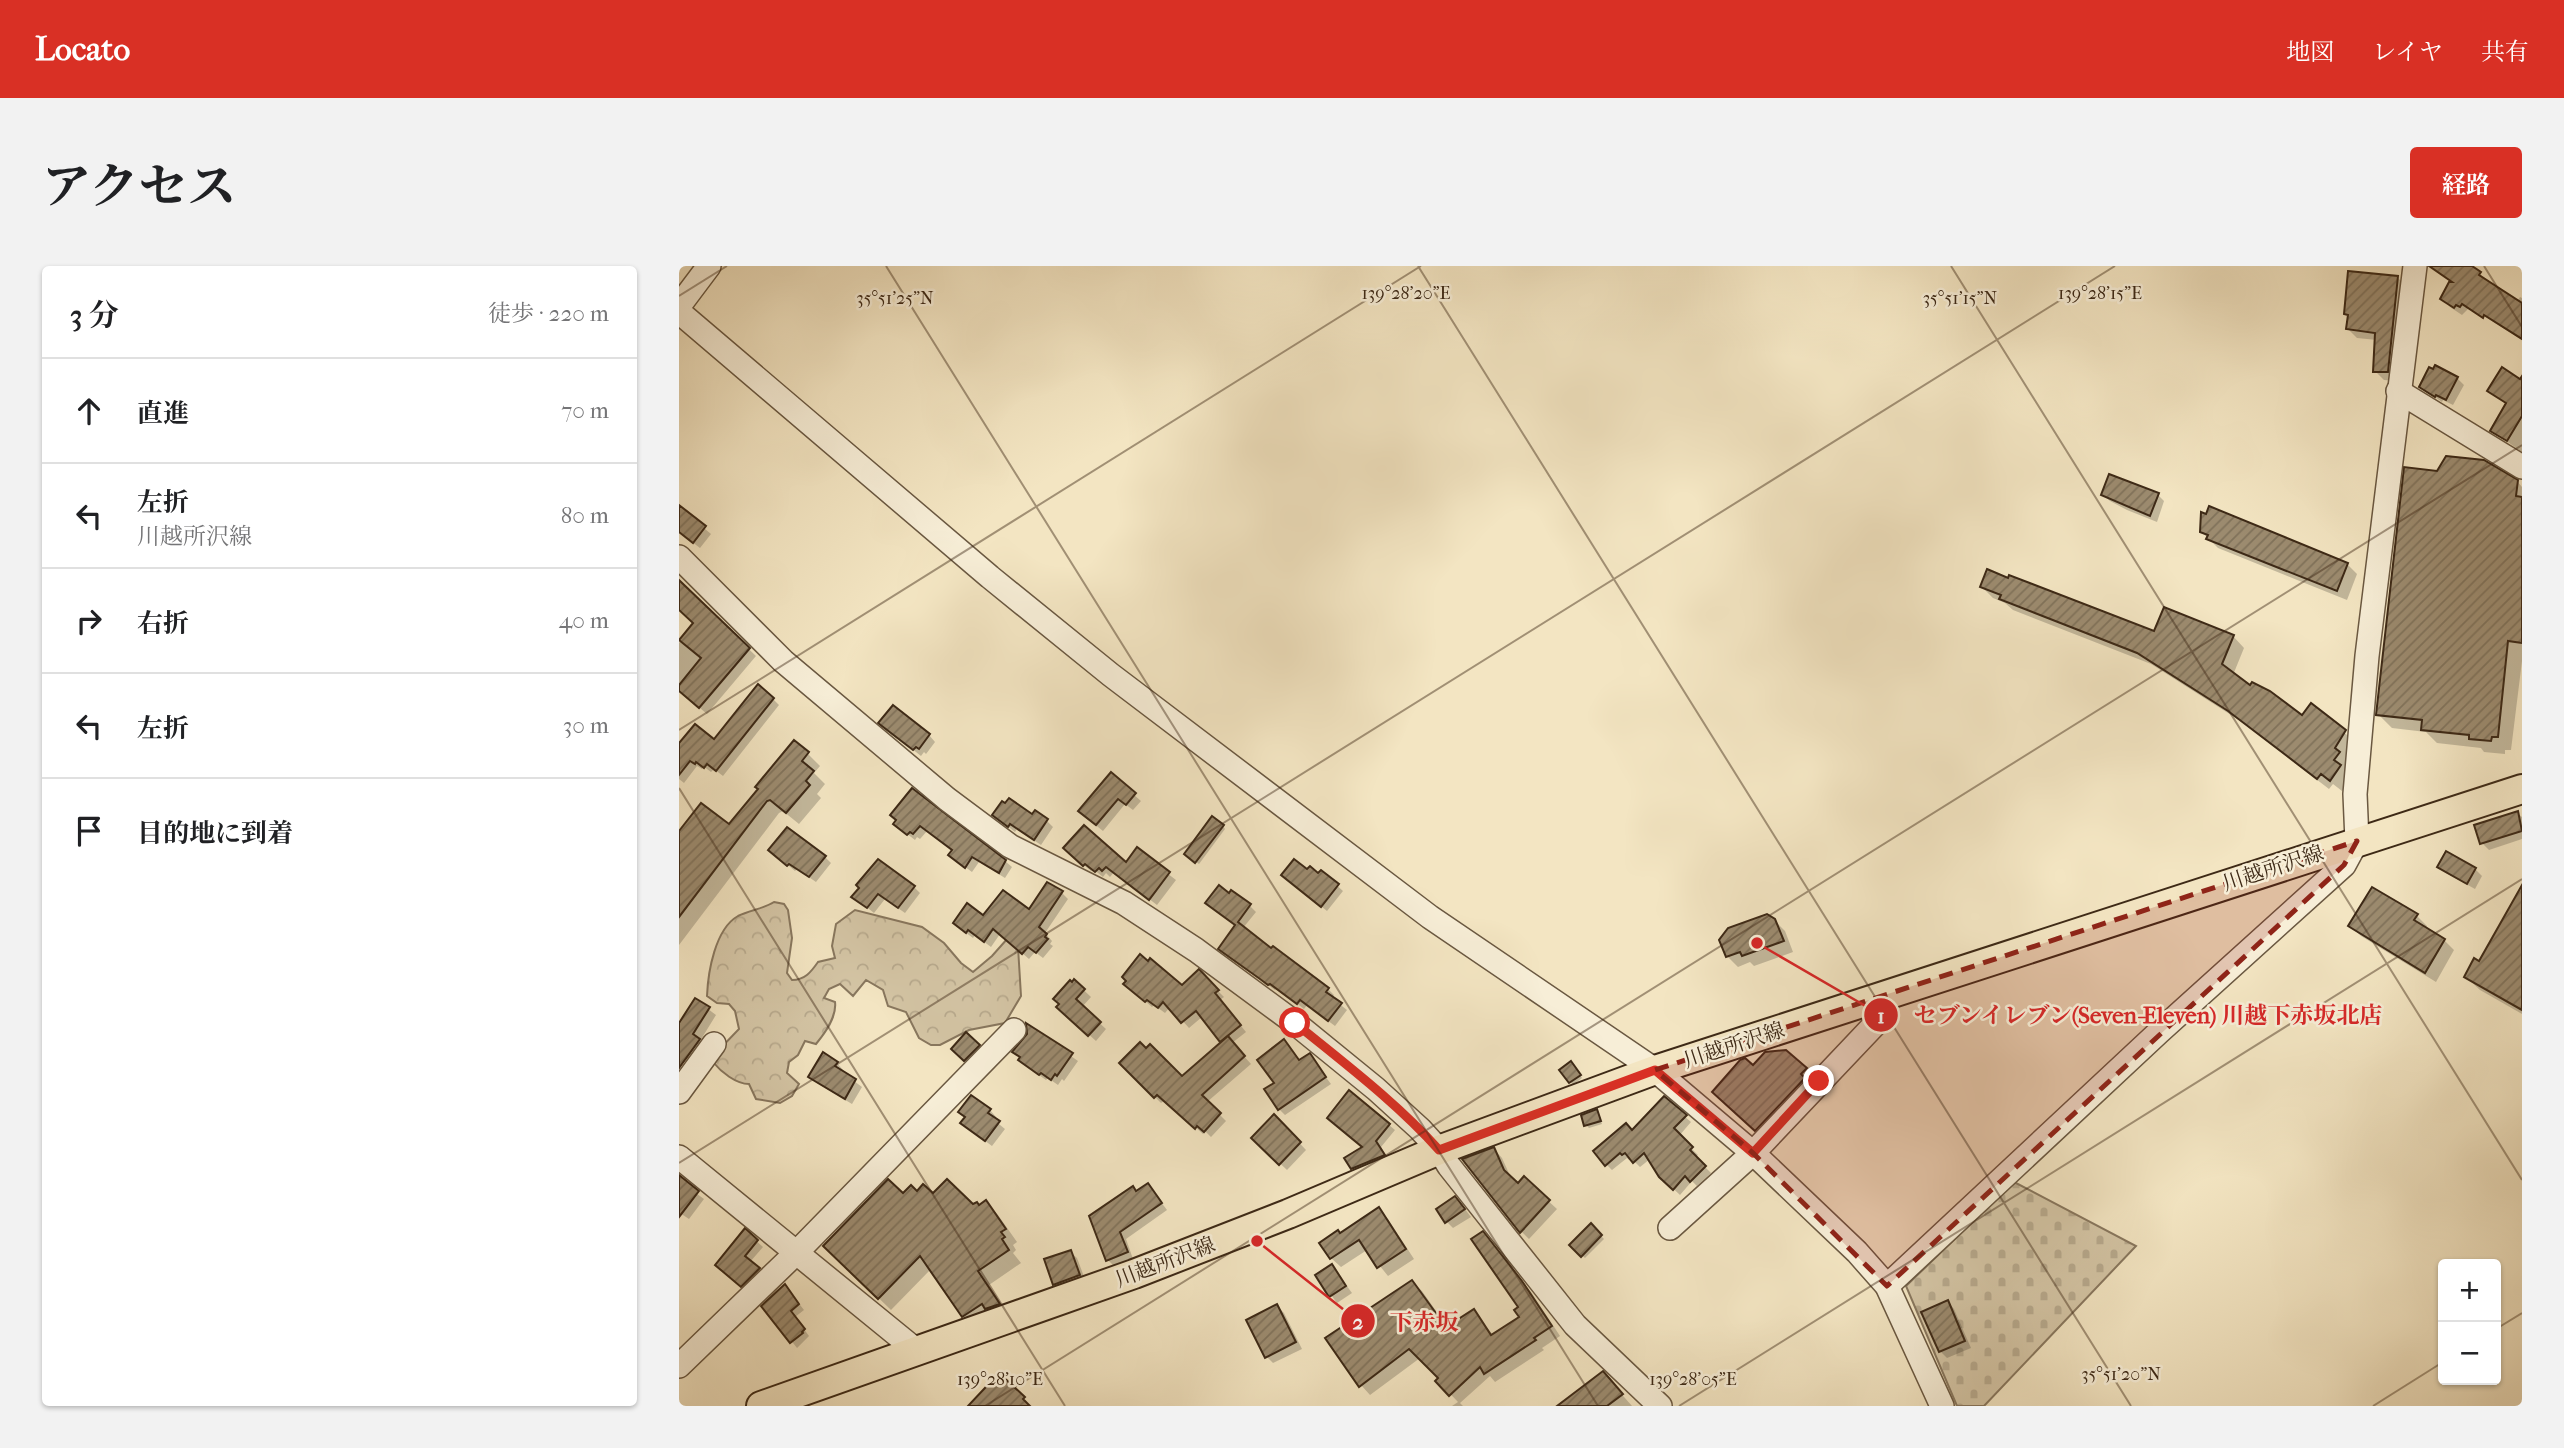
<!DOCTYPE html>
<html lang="ja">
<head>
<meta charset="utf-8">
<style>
  :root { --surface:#fff; --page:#f2f2f2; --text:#202124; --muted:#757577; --line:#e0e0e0; --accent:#d93025 }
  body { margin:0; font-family:"IM FELL French Canon","Noto Serif JP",serif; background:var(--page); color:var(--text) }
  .controls { position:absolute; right:21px; bottom:21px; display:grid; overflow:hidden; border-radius:7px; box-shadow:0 2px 5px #0004 }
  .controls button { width:63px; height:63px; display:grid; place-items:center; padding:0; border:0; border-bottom:2px solid var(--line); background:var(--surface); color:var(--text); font:35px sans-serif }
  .stop { position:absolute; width:21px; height:21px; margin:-16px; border:5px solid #d93025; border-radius:50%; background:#fff }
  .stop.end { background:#d93025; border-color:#fff; box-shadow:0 2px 7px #0008 }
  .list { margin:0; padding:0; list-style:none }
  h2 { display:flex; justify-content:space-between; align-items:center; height:91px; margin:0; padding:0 28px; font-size:30px }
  h2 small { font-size:23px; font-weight:400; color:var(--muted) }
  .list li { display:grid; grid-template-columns:46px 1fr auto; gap:21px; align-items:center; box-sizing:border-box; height:105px; padding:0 28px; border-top:2px solid var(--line) }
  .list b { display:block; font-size:26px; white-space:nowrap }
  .list p { margin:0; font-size:23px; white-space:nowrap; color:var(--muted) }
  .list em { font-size:23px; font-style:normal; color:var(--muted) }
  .icon { flex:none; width:38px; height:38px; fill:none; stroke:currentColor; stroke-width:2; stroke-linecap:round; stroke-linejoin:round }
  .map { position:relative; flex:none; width:1843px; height:1140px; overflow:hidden; border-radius:7px }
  header { display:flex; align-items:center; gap:42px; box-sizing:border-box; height:98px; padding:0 35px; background:var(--accent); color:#fff }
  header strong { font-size:33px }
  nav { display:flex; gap:38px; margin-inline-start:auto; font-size:24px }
  .intro { display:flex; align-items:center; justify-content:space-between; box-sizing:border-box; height:168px; padding:0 42px }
  h1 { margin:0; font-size:49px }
  .button { padding:18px 32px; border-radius:7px; background:var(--accent); color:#fff; font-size:24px; font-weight:700 }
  main { display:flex; gap:42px; padding:0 42px }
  aside { flex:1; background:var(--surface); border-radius:7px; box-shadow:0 2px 5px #0004 }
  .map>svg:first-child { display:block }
</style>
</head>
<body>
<header>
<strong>Locato</strong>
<nav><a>地図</a><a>レイヤ</a><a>共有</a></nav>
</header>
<div class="intro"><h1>アクセス</h1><a class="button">経路</a></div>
<main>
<aside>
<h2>3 分<small>徒歩 · 220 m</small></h2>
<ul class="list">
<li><svg class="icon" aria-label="ahead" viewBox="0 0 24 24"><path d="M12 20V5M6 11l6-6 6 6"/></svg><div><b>直進</b></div><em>70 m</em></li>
<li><svg class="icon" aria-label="left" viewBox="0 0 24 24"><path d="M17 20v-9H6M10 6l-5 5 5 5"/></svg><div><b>左折</b><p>川越所沢線</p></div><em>80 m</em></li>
<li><svg class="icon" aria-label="right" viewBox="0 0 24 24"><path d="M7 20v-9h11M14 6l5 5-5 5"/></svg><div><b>右折</b></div><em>40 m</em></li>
<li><svg class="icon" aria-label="left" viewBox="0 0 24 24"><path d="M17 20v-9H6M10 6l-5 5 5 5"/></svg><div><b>左折</b></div><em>30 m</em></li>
<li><svg class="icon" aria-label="arrive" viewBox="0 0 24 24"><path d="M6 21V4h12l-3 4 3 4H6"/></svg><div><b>目的地に到着</b></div></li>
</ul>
</aside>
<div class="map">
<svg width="1843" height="1140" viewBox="0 0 1843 1140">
  <defs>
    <pattern id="forest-crowns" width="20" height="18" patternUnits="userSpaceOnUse" patternTransform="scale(1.75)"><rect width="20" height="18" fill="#d4c5a5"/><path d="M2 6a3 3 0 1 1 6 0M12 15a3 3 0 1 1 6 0" fill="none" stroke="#b7a98d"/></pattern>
    <pattern id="cemetery-stones" width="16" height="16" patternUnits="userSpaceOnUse" patternTransform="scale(1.75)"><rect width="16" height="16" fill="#d4c5a5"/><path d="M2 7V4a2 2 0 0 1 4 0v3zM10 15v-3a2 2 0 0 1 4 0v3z" fill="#b7a98d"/></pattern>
    <pattern id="building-hatch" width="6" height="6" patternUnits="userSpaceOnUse" patternTransform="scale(1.75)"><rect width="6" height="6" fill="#9c8b6f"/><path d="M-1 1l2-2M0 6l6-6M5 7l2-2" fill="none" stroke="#80725a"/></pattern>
  </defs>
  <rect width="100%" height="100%" fill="#f3e5c2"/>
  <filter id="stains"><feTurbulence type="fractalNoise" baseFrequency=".00286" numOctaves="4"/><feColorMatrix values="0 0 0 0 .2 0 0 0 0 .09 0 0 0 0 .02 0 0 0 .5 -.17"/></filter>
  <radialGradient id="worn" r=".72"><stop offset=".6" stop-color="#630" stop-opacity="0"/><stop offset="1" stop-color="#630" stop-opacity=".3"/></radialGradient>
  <path fill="url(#forest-crowns)" stroke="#88775e" stroke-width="2" d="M95 636 105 638 109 644 113 672 108 707 113 714C126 714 132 706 139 696L156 692 153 680 157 658 176 644 243 661 265 677 282 697 294 706 313 690 329 672 339 681 342 730 326 757 290 764 261 779H252L240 772 227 746 209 740 204 724 187 714 174 730 161 718 150 723 145 732 156 736C158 751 146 767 137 778L126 775 119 789 110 796 108 807 120 818 113 830 101 837 77 833 70 818C57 818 42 806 34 796L35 789 60 763 56 745 50 738 38 737 28 730C29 706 36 663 59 650 71 644 84 643 95 636Z"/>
  <polygon fill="url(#cemetery-stones)" stroke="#88775e" stroke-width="2" points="1335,916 1457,980 1305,1140 1278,1140 1227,1020"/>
  <g fill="#0003">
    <polygon points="1752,0 1790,0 1838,36 1841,31 1843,32 1843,74 1791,41 1783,49 1771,41 1764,33 1772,16"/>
    <polygon points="1719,12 1728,21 1717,115 1705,114 1696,105 1698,74 1678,72 1669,63 1671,51 1666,47"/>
    <polygon points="1778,112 1785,119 1774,139 1764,134 1763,136 1742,121"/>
    <polygon points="1843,115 1843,186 1813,165 1828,139 1810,125"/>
    <polygon points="1838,215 1843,221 1843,395 1832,484 1826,484 1826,488 1805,486 1802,482 1758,477 1747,466 1713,462 1699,448"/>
    <polygon points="1424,229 1479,229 1485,235 1478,256 1448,244 1431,235"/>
    <polygon points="0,241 32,268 21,282 0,266"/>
    <polygon points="1523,266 1668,298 1678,308 1668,334 1539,282"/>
    <polygon points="0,313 12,328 77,390 28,448 0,424 0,377 16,357 0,343"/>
    <polygon points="1303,321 1476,368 1554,370 1565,382 1554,409 1571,422 1624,451 1632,440 1678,477 1667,494 1671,498 1666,505 1673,512 1663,525 1654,518 1650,523 1563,456 1472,398 1334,344 1326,337 1314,332"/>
    <polygon points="94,433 100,439 44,510 35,503 32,506 24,500 23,503 18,500 5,517 0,513 0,480 35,475"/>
    <polygon points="208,463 250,469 256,476 247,488 245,486 242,490"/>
    <polygon points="129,488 141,500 135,507 146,518 138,528 142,532 120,558 104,545 100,547 0,679 0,568 51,561"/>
    <polygon points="432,509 462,535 454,544 446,538 424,565 408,552"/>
    <polygon points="234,524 326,595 333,601 326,612 300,596 293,606 278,595 275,585 248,565 241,573 238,571 236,574 223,564"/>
    <polygon points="1838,547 1843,551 1843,573 1810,584 1803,577"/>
    <polygon points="354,551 368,555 374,561 362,579 338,563 336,566 322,555"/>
    <polygon points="544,560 546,563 520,598 510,591"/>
    <polygon points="458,584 497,614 478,639 435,606 431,611 427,607 424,611 414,603 412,605 393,589 447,598"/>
    <polygon points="98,590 146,591 152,597 137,616 118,603 116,605"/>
    <polygon points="1761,600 1796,603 1803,610 1796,623 1767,607"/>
    <polygon points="628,606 640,610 643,606 664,625 648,645 610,614"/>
    <polygon points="235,621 241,627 226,647 206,633 195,647 175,631"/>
    <polygon points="1843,622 1843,748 1801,724 1787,711 1801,698"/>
    <polygon points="383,627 389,633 366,667 373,675 371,678 374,680 364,692 356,686 350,693 321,668 312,681 296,669 294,672 282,663 304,652 350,646"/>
    <polygon points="571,640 577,646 564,662 649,723 655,729 653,732 668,744 656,760 628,739 625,743 598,722 596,724 589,719 548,688 558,660 535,643"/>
    <polygon points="1738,650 1748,660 1746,663 1765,674 1775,684 1757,716 1682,670 1671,660"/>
    <polygon points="1095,654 1106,665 1114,686 1075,700 1071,696 1059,701 1048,690"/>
    <polygon points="520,706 545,731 541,734 567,766 553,777 572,798 528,836 547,855 532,871 526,865 524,868 486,834 482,837 442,797 503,812 544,776 523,751 510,762 491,741 486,747 475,739 473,741 453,724 503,721"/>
    <polygon points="395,715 412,731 403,741 427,763 417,775 386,747"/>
    <polygon points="17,734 37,749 21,775 27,781 14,799 0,789 0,760"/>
    <polygon points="349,760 399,795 385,815 383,813 379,819 369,812 367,814 347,800 335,786 350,769"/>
    <polygon points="287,768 306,786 293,800 281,790"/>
    <polygon points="611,782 621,795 630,789 652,818 606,849 600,843 597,817"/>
    <polygon points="158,797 164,804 163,806 183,821 173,838 138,817 131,811"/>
    <polygon points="895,800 903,812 894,819 883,805"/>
    <polygon points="1074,802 1126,803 1137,814 1087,874 1045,836"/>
    <polygon points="985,833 1012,856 1000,870 1019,889 1016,891 1032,907 1018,920 1013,915 1001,929 981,910 971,893 961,901 952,892 950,894 948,892 933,904 927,898"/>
    <polygon points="311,844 317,851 315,854 326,863 313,880 290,863"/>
    <polygon points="917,845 923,858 910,862 907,859"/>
    <polygon points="595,850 627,884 608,904 574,872"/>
    <polygon points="710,859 716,864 702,881 710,895 679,908 673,902 685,881"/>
    <polygon points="815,883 823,892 833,914 839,920 845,913 878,943 850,973 842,965"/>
    <polygon points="0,915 25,933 10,953 1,947 0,949"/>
    <polygon points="469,919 488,944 447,973 454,993 435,1000 429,994 458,927"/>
    <polygon points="238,927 294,941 300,941 307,936 319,949 338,976 334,979 337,984 334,987 342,997 310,1019 331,1051 296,1063 284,1050 252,1003 212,1044 146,980 224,930"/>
    <polygon points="782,938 792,951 774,962 768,956"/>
    <polygon points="699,944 709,953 735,993 709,1010 688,984 662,1001 652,992 662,969"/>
    <polygon points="912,960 925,973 906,992 892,979"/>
    <polygon points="66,965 84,981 71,996 86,1009 69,1025 44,1005"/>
    <polygon points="813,977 852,1026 881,1070 863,1082 865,1084 816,1116 811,1110 781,1137 784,1140 773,1140 779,1136 759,1115 761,1113 741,1092 691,1129 682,1119 733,1016 743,1025 769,1062 795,1045 814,1069 842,1051 842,1042"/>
    <polygon points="391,986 398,992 407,1016 382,1025 376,1018"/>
    <polygon points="653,1000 673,1027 658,1037 638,1010"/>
    <polygon points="111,1026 125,1044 116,1051 130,1070 118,1082 85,1040"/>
    <polygon points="1269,1036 1275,1043 1292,1082 1268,1092 1261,1085"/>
    <polygon points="598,1040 605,1047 623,1083 594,1097 588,1091"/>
    <polygon points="930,1114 953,1140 887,1140"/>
  </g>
  <g fill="url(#building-hatch)" stroke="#3d2916" stroke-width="2">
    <polygon points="1750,0 1793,0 1802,6 1800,9 1843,37 1843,73 1805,49 1804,52 1783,38 1781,41 1777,39 1775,42 1761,33 1770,16 1773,16"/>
    <polygon points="1669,5 1719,10 1709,106 1694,106 1696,67 1667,63 1669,49 1665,48"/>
    <polygon points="1756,99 1779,111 1767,134 1757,129 1756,131 1740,121 1750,101 1754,103"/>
    <polygon points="1823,101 1841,113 1843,110 1843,150 1828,175 1811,165 1827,137 1808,125"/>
    <polygon points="1767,190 1805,194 1839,214 1837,230 1843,231 1843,377 1829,375 1819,471 1813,471 1812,475 1790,473 1790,469 1742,464 1743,454 1697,449 1725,201 1758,205"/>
    <polygon points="1430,208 1480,227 1471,250 1422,229"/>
    <polygon points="0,239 27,260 14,277 0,266"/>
    <polygon points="1530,240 1669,297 1658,325 1527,273 1529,269 1521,266 1522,246 1527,248"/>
    <polygon points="1308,303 1329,312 1330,309 1475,365 1485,341 1555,369 1543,398 1571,419 1573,416 1591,425 1623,449 1632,437 1667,464 1656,482 1661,486 1655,494 1662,499 1651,515 1642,508 1638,513 1549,445 1458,387 1320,333 1322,329 1301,321"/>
    <polygon points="0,314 71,382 20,442 0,425 0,419 22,392 0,374 14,357 0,344"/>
    <polygon points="79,418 95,432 37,505 28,498 25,502 17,496 16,498 11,495 0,509 0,477 16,458 35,473"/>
    <polygon points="214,439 251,468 240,483 237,481 234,484 199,457"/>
    <polygon points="115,474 130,486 123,495 135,505 127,515 131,519 107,547 91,534 88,535 0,651 0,565 22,537 50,558 79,523 76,521"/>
    <polygon points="432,506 457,527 447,539 439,533 417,559 399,545"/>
    <polygon points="233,522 327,594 320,607 293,591 286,602 269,589 273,584 241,560 234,568 231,566 228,569 214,558 217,554 211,549"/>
    <polygon points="330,532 353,548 356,544 369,553 355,574 331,558 329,561 313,549 323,535 326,537"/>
    <polygon points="1839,545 1843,565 1801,578 1795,559"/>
    <polygon points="533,550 545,559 516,597 505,588"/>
    <polygon points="405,559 447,596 458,581 491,606 470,634 427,601 423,605 420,602 416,606 406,598 404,600 384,582"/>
    <polygon points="108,561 147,590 130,611 110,598 108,600 89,584"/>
    <polygon points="1767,585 1797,602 1788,618 1758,601"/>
    <polygon points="199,593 236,620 219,642 199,628 188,642 172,631 180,622 177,619"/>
    <polygon points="615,593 628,603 631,600 639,607 642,604 660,618 642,641 602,609"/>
    <polygon points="368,616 384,625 360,661 368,668 366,671 369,673 357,687 349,681 343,688 314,663 305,676 289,664 287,667 274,657 288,637 304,649 324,624 350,643"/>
    <polygon points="540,619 550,627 552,624 572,638 559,656 592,682 594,680 650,722 647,726 663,737 649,755 621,734 618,738 591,718 589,719 581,713 539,683 556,659 526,637"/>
    <polygon points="1843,619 1843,744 1785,711 1795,692 1800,695"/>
    <polygon points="1693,621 1739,648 1735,654 1766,673 1746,707 1669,660"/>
    <polygon points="1088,648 1096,653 1105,675 1063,690 1061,686 1047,691 1040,674 1049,662"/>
    <polygon points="461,688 469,695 471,692 503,719 520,703 540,724 536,727 562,759 541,776 517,745 502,757 484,736 479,742 468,734 466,736 444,718 447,715 443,711"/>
    <polygon points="395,713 406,723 397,733 422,756 409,770 377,741 380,738 374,733 391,714 393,716"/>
    <polygon points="16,732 31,741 14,768 21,773 0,802 0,757"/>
    <polygon points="347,757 394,787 378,810 376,808 372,814 362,807 360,809 339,794 341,791 333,786 348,768"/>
    <polygon points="287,766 301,779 285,795 272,783"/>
    <polygon points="549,770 566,790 523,829 542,847 525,866 518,860 516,863 478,829 475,832 440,797 461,776 467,782 471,778 503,810"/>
    <polygon points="605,773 620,794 631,787 647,811 599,844 585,823 595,817 578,794"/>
    <polygon points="1107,784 1128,802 1122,808 1126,812 1076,865 1033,826 1061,794 1066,792 1074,799 1086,786"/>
    <polygon points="144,786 159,796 156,800 177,813 166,833 129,811"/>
    <polygon points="892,795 902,809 890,817 880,804"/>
    <polygon points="670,824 711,858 697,875 706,889 672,903 665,892 683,881 648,852"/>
    <polygon points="292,829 312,843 309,847 321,855 306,875 281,857 286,851 279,846"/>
    <polygon points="985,830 1008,849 995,862 1014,881 1011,884 1027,900 1011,916 1006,910 994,924 980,911 965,887 954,897 946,887 943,889 941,887 926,900 914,885 947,857 953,864"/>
    <polygon points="918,843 922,855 905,860 902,849"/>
    <polygon points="595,848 622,876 600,899 572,872"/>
    <polygon points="815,881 825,904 839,917 845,910 871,934 841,967 783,893"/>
    <polygon points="0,909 20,925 0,951"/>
    <polygon points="209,913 224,927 232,919 238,925 244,918 254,927 268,913 294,938 298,936 300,939 307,934 327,963 322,966 326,971 323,973 330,984 299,1005 321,1038 306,1043 303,1038 283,1051 241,990 199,1033 144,980"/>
    <polygon points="469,917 483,937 441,966 449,986 427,995 410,950 454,920 457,925"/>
    <polygon points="776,930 786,943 766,957 757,943"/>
    <polygon points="700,941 727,983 698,1002 680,974 651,993 640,977 659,964 661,967"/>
    <polygon points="912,957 923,969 902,991 890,979"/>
    <polygon points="66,962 79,974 66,990 81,1002 62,1021 36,999"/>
    <polygon points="804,965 843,1015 873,1060 855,1072 857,1074 805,1108 801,1101 770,1130 756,1115 759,1112 730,1083 680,1121 646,1072 733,1014 767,1061 795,1043 812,1069 840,1051 835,1044 839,1041 792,973"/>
    <polygon points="392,984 401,1009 374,1019 365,993"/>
    <polygon points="653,998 667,1020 650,1031 636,1009"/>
    <polygon points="106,1018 120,1038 112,1045 126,1063 123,1066 124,1067 111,1077 82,1040"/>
    <polygon points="1269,1034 1286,1075 1260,1086 1242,1046"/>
    <polygon points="598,1038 617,1076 586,1092 567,1054"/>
    <polygon points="924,1105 944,1128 928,1140 878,1140"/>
    <polygon points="320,1107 346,1131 344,1133 351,1140 289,1140"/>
  </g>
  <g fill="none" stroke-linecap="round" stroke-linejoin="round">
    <g stroke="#6a5841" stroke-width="26">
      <g id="minor">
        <polyline points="0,40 30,0"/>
        <polyline points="0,46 311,311 432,409 751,651 976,804 1074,887 1178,986 1208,1020 1263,1140"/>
        <polyline points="1719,125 1843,201"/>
        <polyline points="0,291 104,395 268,533 331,580 445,637 517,684 616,757 697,823 741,863 760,884 770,900 896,1059 981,1140"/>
        <polyline points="0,826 35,778"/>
        <polyline points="0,891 238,1085"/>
        <polyline points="991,962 1074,887 1200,754 1196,733"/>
        <polyline points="1208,1020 1480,766 1665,599 1678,575 1676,528 1688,390 1736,0"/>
        <polyline points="0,1100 118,986 335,764"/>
      </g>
    </g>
    <g stroke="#3d2916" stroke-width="32">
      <polyline id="major" points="82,1140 455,1008 609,948 760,884 976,804 1843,523"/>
    </g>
    <use href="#minor" stroke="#f7eed7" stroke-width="23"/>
    <use href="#major" stroke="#f3e5c2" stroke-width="28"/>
  </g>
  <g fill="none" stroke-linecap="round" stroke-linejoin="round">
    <path stroke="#d93025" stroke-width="9" d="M616 757C665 797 717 836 760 884L976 804 1074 887 1140 815"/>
  </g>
  <path fill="#8f2418" fill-opacity="0.2" stroke="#8f2418" stroke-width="5" stroke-dasharray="14 9" stroke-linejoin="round" d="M1678 575 1665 599 1208 1020 1074 887 976 804Z"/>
  <path fill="none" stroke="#3d2916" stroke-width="2" stroke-opacity="0.45" d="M207 0 919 1140M739 0 1452 1140M1272 0 1843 914M1805 0 1843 61M0 30 48 0M0 464 742 0M0 522 386 1140M0 897 1436 0M1817 1063 1843 1047M306 1140 1843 179M1000 1140 1843 613M1694 1140 1764 1096"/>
  <g text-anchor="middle" stroke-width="5" stroke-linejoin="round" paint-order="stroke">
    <g font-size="21" fill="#3d2916" stroke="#f7eed7">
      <text transform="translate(1594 602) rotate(-18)" y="7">川越所沢線</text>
      <text transform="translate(1055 779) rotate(-18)" y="7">川越所沢線</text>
      <text transform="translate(486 996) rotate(-21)" y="7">川越所沢線</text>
    </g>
  </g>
  <g font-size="18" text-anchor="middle" fill="#3d2916" stroke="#f7eed7" stroke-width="5" stroke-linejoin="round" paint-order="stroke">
    <text x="727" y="33">139°28'20"E</text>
    <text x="1421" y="33">139°28'15"E</text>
    <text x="216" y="38">35°51'25"N</text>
    <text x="1281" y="38">35°51'15"N</text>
    <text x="1442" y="1114">35°51'20"N</text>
    <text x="321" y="1119">139°28'10"E</text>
    <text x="1014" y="1119">139°28'05"E</text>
  </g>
  <path fill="none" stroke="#d62828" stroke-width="2.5" d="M1078 677L1202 749M578 975L679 1055"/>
  <g fill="#d62828" stroke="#f7eed7" stroke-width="2.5">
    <circle cx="1078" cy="677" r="7"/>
    <circle cx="578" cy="975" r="7"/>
    <circle cx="1202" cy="749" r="18"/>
    <circle cx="679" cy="1055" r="18"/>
  </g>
  <g font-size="21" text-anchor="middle" font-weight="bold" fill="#fff">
    <text x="1202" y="757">1</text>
    <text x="679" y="1063">2</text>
  </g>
  <g font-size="23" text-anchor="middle" font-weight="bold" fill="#d62828" stroke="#f7eed7" stroke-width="5" stroke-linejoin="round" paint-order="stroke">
    <text x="1469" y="757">セブンイレブン(Seven-Eleven) 川越下赤坂北店</text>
    <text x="745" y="1064">下赤坂</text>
  </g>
  <rect width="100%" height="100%" filter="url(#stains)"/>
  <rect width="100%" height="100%" fill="url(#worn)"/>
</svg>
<div class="controls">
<button>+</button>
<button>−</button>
</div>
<div class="stop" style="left:616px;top:757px"></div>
<div class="stop end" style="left:1140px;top:815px"></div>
</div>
</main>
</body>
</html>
